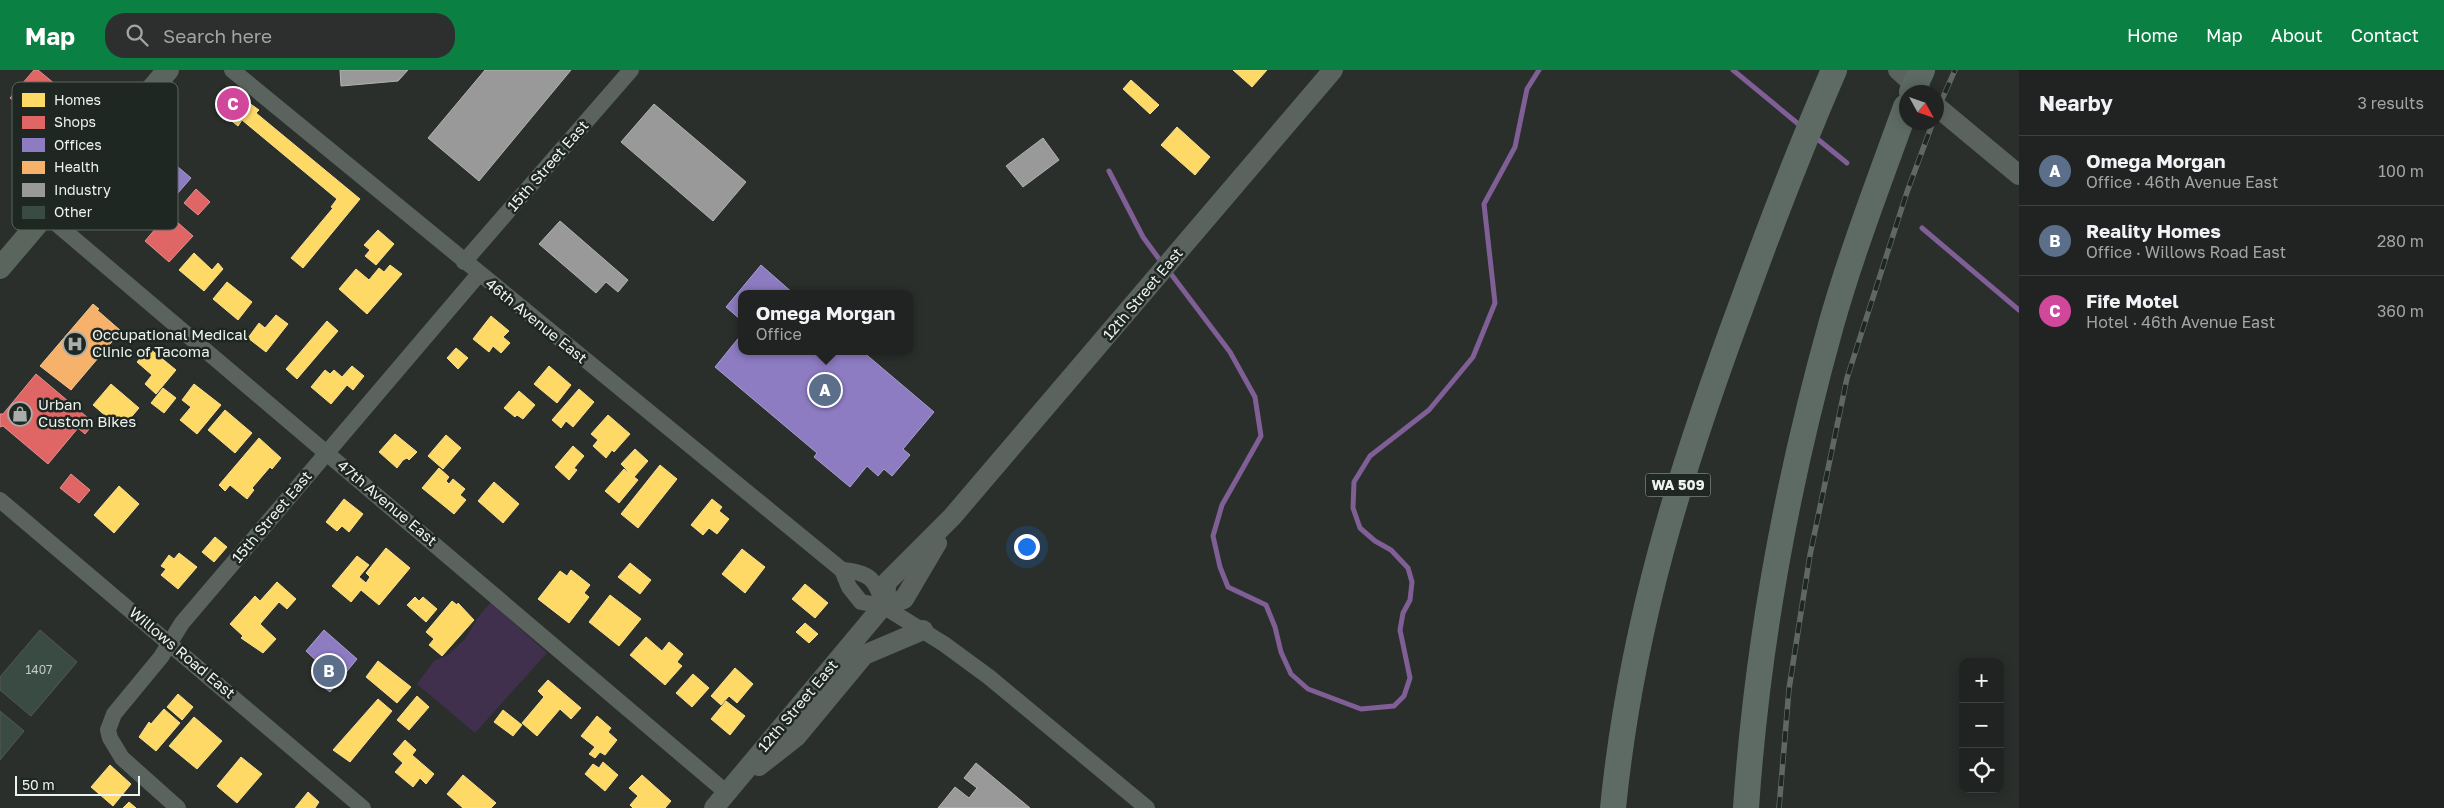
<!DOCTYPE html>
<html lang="en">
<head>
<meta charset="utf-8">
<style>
  :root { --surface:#202321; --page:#2d2f2e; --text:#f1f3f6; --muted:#a2a4a5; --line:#3d403f; --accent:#0b8043 }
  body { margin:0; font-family:"Golos Text",sans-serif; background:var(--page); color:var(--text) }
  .controls { position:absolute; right:15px; bottom:15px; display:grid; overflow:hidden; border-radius:10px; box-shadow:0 2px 12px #0003 }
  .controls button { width:45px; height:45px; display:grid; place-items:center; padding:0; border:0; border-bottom:1px solid var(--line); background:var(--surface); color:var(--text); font:25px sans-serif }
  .compass { position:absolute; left:1899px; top:15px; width:45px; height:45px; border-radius:50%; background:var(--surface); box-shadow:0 2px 12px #0003; rotate:130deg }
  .scale { position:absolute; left:15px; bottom:12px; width:125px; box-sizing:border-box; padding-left:5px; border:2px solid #edf3ef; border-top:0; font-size:14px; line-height:18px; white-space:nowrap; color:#edf3ef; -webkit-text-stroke:4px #1f2722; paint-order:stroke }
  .you { position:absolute; left:1026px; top:476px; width:18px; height:18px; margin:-12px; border:4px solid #fff; border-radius:50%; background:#1a73e8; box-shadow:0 0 0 8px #1a73e833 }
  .badge { display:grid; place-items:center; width:32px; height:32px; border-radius:50%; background:var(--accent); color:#fff; font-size:16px; font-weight:700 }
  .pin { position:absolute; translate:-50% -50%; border:2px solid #fff; box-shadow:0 1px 5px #0006 }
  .popup { position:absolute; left:738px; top:220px; width:175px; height:65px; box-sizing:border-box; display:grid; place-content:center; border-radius:10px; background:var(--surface); filter:drop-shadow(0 1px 4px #0005); font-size:16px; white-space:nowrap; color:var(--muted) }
  .popup b { font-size:19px; color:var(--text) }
  .popup::after { content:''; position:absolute; left:50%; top:100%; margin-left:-10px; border:10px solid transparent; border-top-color:var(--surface) }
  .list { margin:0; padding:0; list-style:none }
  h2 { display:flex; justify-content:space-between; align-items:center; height:65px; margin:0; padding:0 20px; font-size:21px }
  h2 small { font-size:16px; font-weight:400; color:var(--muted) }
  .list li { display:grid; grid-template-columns:32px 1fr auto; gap:15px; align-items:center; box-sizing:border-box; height:70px; padding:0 20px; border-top:1px solid var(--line) }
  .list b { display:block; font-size:19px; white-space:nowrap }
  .list p { margin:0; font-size:16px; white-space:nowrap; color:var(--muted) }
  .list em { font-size:16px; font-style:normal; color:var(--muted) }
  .icon { flex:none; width:28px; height:28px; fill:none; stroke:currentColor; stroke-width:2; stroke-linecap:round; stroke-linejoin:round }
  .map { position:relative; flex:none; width:2019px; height:738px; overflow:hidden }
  header { display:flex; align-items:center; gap:30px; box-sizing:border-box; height:70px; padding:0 25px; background:var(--accent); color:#fff }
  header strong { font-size:24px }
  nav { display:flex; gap:28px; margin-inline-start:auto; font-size:18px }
  .search { width:350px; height:45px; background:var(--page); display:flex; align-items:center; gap:12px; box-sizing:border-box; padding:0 18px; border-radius:20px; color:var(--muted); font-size:19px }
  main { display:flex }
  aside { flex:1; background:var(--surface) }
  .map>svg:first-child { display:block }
</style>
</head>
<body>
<header>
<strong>Map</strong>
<div class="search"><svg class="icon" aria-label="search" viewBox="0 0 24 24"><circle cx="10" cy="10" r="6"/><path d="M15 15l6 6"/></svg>Search here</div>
<nav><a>Home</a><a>Map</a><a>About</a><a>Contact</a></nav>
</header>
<main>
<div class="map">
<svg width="2019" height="738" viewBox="0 0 2019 738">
  <rect width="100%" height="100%" fill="#2a2f2c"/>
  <polygon fill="#402f4d" points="491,532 547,583 475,663 417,614 434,591 448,585 465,569 479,546"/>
  <g fill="#ffd966" stroke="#fae18f">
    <polygon points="1233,0 1267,0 1252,17"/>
    <polygon points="1131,10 1159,35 1150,44 1123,19"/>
    <polygon points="228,18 259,40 256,43 360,129 303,198 291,188 333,138 331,137 337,129 242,50 238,56 229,49 232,45 216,32"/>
    <polygon points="1177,57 1210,87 1195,105 1161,75"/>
    <polygon points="378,160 394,174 376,195 365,186 370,180 364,175"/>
    <polygon points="194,183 212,200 218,193 223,199 204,221 179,200"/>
    <polygon points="390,195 402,204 367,244 339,219 356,199 369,210 379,198 384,202"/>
    <polygon points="227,212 252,232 238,250 213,229"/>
    <polygon points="276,245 288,254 266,282 248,268 259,253 265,258"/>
    <polygon points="491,246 509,261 503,267 510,273 501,283 493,276 489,282 473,269"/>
    <polygon points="327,251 338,261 297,309 286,299"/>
    <polygon points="149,278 176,300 156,324 145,314 152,305 137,292"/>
    <polygon points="456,278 468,288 458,299 447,288"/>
    <polygon points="352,296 364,306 353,320 347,315 331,334 311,317 325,300 330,304 334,300 342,307"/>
    <polygon points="549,296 571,315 557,333 534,314"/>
    <polygon points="111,314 139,338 121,359 93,335"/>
    <polygon points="194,314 221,335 197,364 180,350 191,337 182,330"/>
    <polygon points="163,318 176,328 164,343 151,333"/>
    <polygon points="579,319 594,332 573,357 566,351 561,358 552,350"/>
    <polygon points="519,321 535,335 523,349 517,345 515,347 504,338"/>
    <polygon points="225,340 252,363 235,383 208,360"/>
    <polygon points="608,345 630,364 614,382 612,380 606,388 593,376 598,370 591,364"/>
    <polygon points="395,364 417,382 409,390 407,388 403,390 397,398 379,382"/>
    <polygon points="446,365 461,378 443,399 428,386"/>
    <polygon points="259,368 281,388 272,399 270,397 252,418 254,420 247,429 230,415 225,421 219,415"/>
    <polygon points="573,376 584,386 574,398 577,400 569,410 555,397"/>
    <polygon points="635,379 648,391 634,407 621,394"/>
    <polygon points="660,395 677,409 638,458 621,444"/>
    <polygon points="439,398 449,407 446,411 449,414 453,409 465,419 460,425 466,430 454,444 422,418"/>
    <polygon points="624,399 638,410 619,433 605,421"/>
    <polygon points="494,412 519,434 503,453 478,431"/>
    <polygon points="119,416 139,434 114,463 94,445"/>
    <polygon points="344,429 363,444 349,462 342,456 337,461 326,452"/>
    <polygon points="712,429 722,437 719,441 729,449 717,464 709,458 703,465 691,455"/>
    <polygon points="215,467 227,477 214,492 202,482"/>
    <polygon points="386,478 410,498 379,535 361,520 351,532 332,516 357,486 369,495 359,507 366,513 370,507 366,503"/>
    <polygon points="742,479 765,497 745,523 722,504"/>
    <polygon points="179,483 197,497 178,519 161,505 166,499 161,496 169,485 174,489"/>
    <polygon points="630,493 651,510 640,524 618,507"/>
    <polygon points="571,500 590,515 584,523 589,527 569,553 538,529 560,501 567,506"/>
    <polygon points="277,512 296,529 287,539 279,532 260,554 276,569 263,583 241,568 243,566 230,554 255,526 260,531"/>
    <polygon points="805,514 828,533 815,548 792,529"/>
    <polygon points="610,525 641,549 619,576 589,552"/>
    <polygon points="415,527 419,531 423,527 437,539 426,552 407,535"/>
    <polygon points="452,531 457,535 458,533 474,550 442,586 429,575 434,569 426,562"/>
    <polygon points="805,553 818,564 809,573 796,562"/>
    <polygon points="646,567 662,581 669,572 683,584 677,592 682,596 665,615 630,585"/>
    <polygon points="378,591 411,617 397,633 366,607"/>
    <polygon points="735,598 753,614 737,633 729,626 721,635 711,626"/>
    <polygon points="693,604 709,618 692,637 676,623"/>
    <polygon points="548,610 581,638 571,649 560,639 537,666 522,653 544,627 538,621"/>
    <polygon points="178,624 193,637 182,650 167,637"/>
    <polygon points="417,626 429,637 409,660 397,650"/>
    <polygon points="378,629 392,641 350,692 333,680"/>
    <polygon points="726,631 745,646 730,665 711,649"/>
    <polygon points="164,639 180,653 156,681 139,667 149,652 151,654"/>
    <polygon points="503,640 522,655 513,666 494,652"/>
    <polygon points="597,646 611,658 608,662 617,670 605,685 600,682 595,688 589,684 595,677 581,666"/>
    <polygon points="194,647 222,671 197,699 169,676"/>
    <polygon points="405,670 416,680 412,685 434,704 426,714 420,708 413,717 395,702 403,693 393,684"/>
    <polygon points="241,687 262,704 237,733 217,716"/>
    <polygon points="603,692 618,705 605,721 585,704 593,694 599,698"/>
    <polygon points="110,695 131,714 113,736 91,717"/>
    <polygon points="463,705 496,733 491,738 463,738 447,724"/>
    <polygon points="642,705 671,731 665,738 633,738 630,735 638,726 629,718"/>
    <polygon points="308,722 319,732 315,738 295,738"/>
    <polygon points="129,732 136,738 123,738"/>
  </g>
  <g fill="#e06666" stroke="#e4908f">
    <polygon points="34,0 38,0 61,19 36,49 10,28"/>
    <polygon points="196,119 210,132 198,145 184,133"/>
    <polygon points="168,144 193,166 169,192 145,171"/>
    <polygon points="36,304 94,353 85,364 78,358 48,394 3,356 0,357 0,344 3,344"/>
    <polygon points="71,404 90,420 79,433 60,418"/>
  </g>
  <g fill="#8e7cc3" stroke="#aaa0d0">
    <polygon points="178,97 191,108 150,155 137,144"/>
    <polygon points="761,195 794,224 741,224 741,250 726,237"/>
    <polygon points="741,265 741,281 862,281 934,342 903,379 910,385 892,406 884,399 878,406 867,396 850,417 814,387 817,383 715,297"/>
    <polygon points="324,560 357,589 330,622 314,610 324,598 306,581"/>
  </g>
  <polygon fill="#f6b26b" stroke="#f3c693" points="93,234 99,239 97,240 121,261 71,320 40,296"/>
  <g fill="#999" stroke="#b2b4b3">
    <polygon points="340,0 408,0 398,11 341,16"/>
    <polygon points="485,0 571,0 479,111 428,68"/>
    <polygon points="654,34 746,112 713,151 621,72"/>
    <polygon points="1043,68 1059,90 1023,117 1006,96"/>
    <polygon points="560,151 628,210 618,222 606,212 596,223 539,174"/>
    <polygon points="976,693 1030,738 938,738 955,717 969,728 977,718 964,708"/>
  </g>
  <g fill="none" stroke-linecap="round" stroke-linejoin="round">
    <g stroke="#7f5f96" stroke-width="5">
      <polyline points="1733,0 1802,57"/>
      <polyline points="1815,67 1847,93"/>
      <polyline points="1109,101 1143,167 1162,193"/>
      <polyline points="1922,158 2019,240"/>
      <polyline points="1168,200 1230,282 1255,327 1261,366 1222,435 1213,466 1220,497 1228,517 1266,535 1275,557 1281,582 1291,604 1308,619 1361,639 1394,636 1404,626 1410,608 1400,560 1403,543 1410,530 1412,512 1408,498 1391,480 1375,471 1360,458 1353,438 1354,412 1370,386 1429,340 1473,287 1495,233 1484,134 1515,77 1527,19 1539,0"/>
    </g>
  </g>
  <g fill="#3a4b43" stroke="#535855">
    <polygon points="40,560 77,592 31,646 0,620 0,607"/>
    <polygon points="0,641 24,661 0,690"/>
  </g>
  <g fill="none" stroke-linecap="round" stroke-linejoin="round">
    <g stroke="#5a635e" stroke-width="16">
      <polyline points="232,0 842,500 849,517 861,532 883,536 944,574 989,607 1147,738"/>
      <polyline points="46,145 727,723"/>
      <polyline points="464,192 631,0"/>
      <polyline points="0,430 363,738"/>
      <path d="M842 500C869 502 876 509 883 534"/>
      <polyline points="178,738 122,688 110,668 108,660 114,644 161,587 182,553 479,204"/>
    </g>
    <g stroke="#5a635e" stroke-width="20">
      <polyline points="1898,0 1922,22"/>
      <polyline points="1936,36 2019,105"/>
      <polyline points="883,536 887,512 952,447 1333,0"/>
      <polyline points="759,696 796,667 864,585 923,560"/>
      <polyline points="714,738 883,536 904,529 937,473"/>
    </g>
    <polyline stroke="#5a655e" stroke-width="22" points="0,198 168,0"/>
    <g stroke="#5e6b64" stroke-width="26">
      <polyline points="1912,22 1922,0"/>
      <path d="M1613 738C1631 558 1680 400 1743 231 1771 154 1801 76 1834 0"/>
      <path d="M1746 738C1757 575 1787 413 1831 255 1852 181 1880 109 1906 37"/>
    </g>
    <g stroke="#616864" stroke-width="5.5">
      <g id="rail">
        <polyline points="1936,43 1955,0"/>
        <polyline points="1779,738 1789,619 1810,485 1847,308 1907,122 1933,52"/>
      </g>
    </g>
    <use href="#rail" stroke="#1f2722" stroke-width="4" stroke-dasharray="11" stroke-linecap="butt"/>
  </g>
  <defs>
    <g id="hospital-ring" transform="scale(1.25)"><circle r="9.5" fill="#1f2722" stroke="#a9aeab" stroke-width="1.5"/><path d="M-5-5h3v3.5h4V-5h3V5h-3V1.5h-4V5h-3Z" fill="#a9aeab"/></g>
    <g id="shop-ring" transform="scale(1.25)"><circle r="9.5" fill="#1f2722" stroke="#a9aeab" stroke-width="1.5"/><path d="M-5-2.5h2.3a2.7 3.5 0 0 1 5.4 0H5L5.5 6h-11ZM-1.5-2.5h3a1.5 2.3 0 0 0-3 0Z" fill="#a9aeab"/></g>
  </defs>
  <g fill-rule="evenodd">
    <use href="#hospital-ring" x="75" y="274"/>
    <use href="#shop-ring" x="20" y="344"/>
  </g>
  <g text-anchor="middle" stroke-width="5" stroke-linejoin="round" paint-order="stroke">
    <g font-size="12" fill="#c0c9c4">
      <text x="39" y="604">1407</text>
    </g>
    <rect fill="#1f2722" stroke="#afb6b2" stroke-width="1" x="1645.5" y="403.5" width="65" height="23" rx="4"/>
    <g font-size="14" font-weight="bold" fill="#edf3ef">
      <text x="1678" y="420">WA 509</text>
    </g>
    <g font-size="15" fill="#edf3ef" stroke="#1f2722">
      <text transform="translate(548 96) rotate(-49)" y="5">15th Street East</text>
      <text transform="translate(1143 224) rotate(-50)" y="5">12th Street East</text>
      <text transform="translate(536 251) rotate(39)" y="5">46th Avenue East</text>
      <text transform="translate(387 433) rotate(40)" y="5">47th Avenue East</text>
      <text transform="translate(272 447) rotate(-50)" y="5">15th Street East</text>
      <text transform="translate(182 583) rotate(40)" y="5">Willows Road East</text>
      <text transform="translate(798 636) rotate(-50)" y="5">12th Street East</text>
    </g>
    <g font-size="15" fill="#edf3ef" stroke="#1f2722" text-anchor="start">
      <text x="92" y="270">Occupational Medical<tspan x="92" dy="17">Clinic of Tacoma</tspan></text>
      <text x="38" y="340">Urban<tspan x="38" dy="17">Custom Bikes</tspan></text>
    </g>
  </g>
  <rect x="12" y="12" width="166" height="148" rx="8" fill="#1f2722" stroke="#5d6460" stroke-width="1"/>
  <rect x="22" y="23" width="23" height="14" fill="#ffd966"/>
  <rect x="22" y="46" width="23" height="13" fill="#e06666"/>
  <rect x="22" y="68" width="23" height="14" fill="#8e7cc3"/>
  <rect x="22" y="91" width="23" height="13" fill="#f6b26b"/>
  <rect x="22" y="113" width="23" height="14" fill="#999"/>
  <rect x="22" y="136" width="23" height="13" fill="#3a4b43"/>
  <g font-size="14" fill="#edf3ef">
    <text x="54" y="35">Homes</text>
    <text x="54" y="57">Shops</text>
    <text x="54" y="80">Offices</text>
    <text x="54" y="102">Health</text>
    <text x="54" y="125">Industry</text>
    <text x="54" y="147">Other</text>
  </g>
</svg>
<div class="controls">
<button>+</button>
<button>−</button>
<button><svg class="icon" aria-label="locate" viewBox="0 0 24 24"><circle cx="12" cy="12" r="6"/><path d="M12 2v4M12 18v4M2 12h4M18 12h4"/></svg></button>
</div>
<svg class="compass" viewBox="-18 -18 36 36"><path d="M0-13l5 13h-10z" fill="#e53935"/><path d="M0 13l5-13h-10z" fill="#a2a4a5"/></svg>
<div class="scale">50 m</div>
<div class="you"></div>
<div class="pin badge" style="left:825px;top:320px;background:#5c6f8a">A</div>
<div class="popup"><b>Omega Morgan</b>Office</div>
<div class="pin badge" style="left:329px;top:601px;background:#5c6f8a">B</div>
<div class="pin badge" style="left:233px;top:34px;background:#d1479c">C</div>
</div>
<aside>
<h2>Nearby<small>3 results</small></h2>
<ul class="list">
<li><span class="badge" style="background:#5c6f8a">A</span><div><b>Omega Morgan</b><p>Office · 46th Avenue East</p></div><em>100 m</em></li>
<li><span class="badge" style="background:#5c6f8a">B</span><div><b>Reality Homes</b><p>Office · Willows Road East</p></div><em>280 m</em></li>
<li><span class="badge" style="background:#d1479c">C</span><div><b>Fife Motel</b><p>Hotel · 46th Avenue East</p></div><em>360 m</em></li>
</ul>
</aside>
</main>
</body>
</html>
